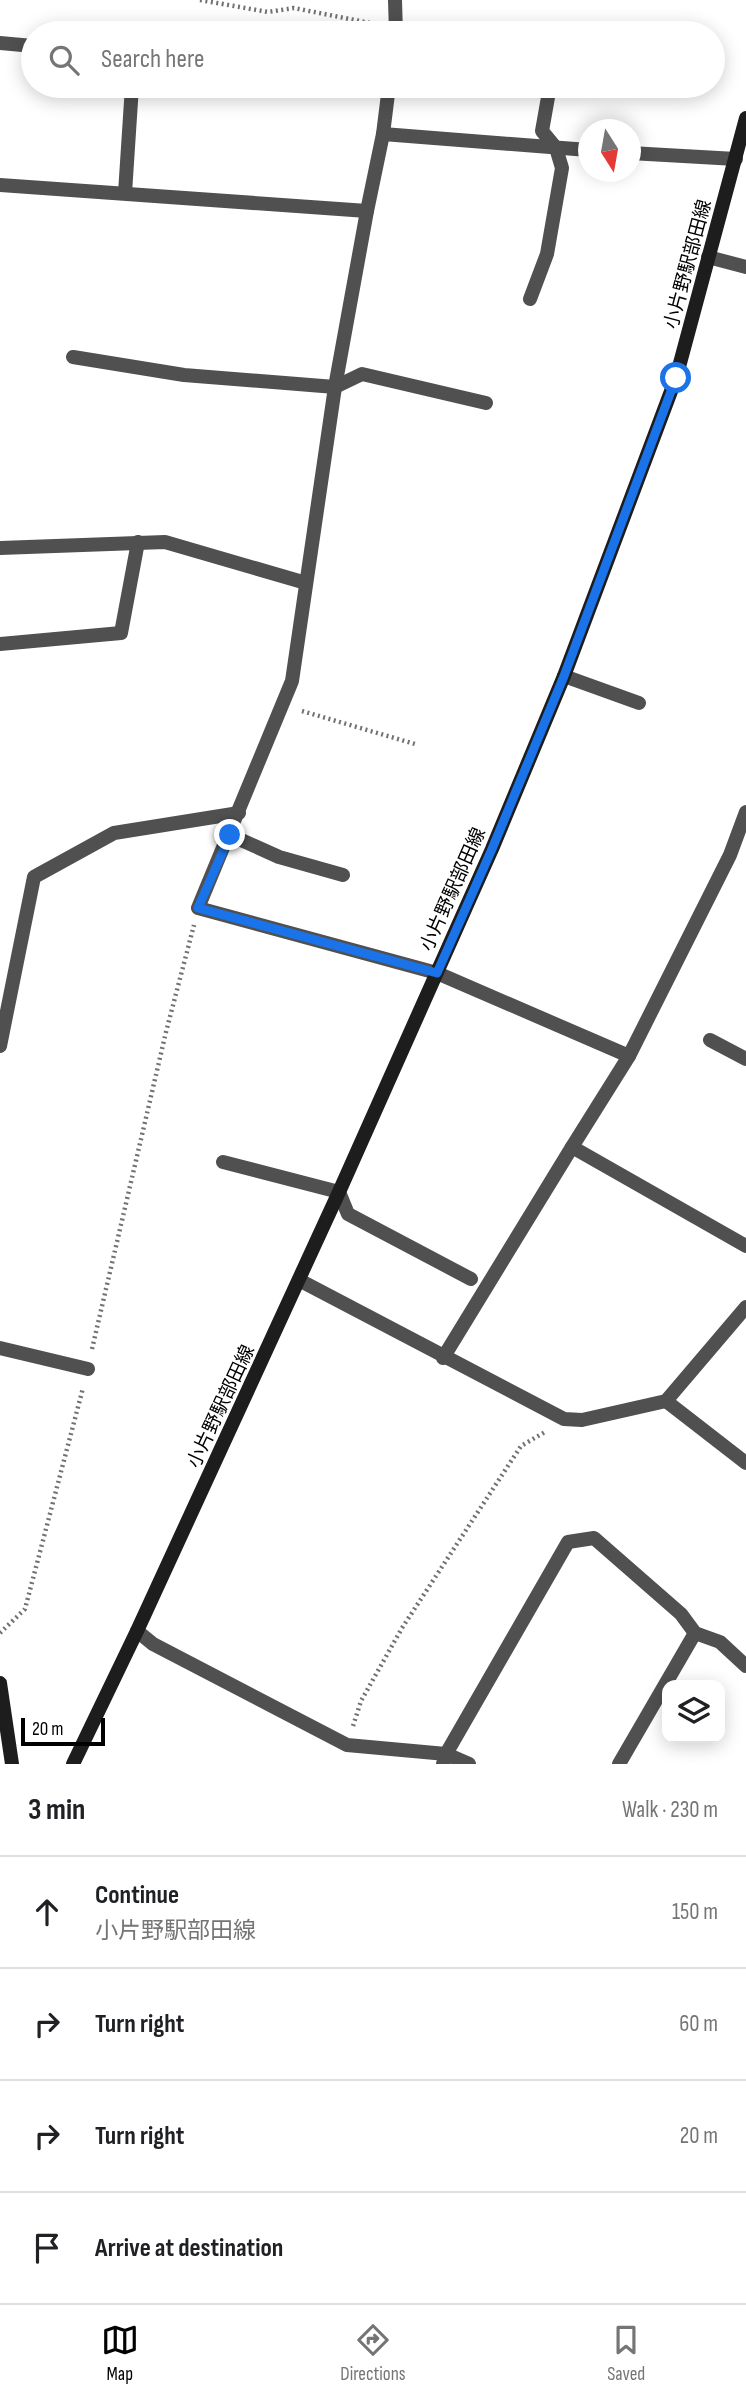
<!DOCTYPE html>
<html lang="en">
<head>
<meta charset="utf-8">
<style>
  :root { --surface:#fff; --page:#f2f2f2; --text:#202124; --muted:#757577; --line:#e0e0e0; --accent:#000 }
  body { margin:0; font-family:"Sofia Sans Condensed","Noto Sans JP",sans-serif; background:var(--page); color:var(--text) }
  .controls { position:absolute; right:21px; bottom:21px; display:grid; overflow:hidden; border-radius:14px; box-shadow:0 4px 18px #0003 }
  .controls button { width:63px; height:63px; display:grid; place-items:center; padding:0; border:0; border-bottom:2px solid var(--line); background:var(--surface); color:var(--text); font:35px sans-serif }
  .compass { position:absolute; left:578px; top:119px; width:63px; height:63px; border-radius:50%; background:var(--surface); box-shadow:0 4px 18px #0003; rotate:169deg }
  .scale { position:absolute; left:21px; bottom:18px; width:84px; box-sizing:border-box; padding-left:7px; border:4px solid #000; border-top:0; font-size:19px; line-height:24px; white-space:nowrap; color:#000; -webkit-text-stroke:5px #fff; paint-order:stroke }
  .stop { position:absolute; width:21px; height:21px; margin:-16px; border:5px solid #1a73e8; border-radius:50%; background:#fff }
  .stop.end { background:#1a73e8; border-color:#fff; box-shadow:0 2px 7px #0008 }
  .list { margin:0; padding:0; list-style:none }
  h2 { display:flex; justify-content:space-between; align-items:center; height:91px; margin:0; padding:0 28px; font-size:30px }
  h2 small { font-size:23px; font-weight:400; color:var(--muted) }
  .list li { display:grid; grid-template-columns:46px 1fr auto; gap:21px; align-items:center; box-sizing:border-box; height:112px; padding:0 28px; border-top:2px solid var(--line) }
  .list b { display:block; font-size:26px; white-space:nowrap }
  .list p { margin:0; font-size:23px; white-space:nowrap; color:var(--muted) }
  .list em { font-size:23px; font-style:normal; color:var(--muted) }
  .icon { flex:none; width:38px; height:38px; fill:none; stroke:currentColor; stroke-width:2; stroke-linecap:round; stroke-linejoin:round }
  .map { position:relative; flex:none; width:746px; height:1764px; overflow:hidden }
  .search { position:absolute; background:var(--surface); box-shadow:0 4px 18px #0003; left:21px; right:21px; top:21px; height:77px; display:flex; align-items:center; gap:18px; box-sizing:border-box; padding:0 24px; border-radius:38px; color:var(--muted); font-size:26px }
  .sheet { height:539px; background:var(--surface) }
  nav { display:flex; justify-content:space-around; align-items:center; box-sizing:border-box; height:98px; border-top:2px solid var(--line); background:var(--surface); font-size:19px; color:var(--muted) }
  nav a { display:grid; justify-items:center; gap:4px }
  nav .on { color:var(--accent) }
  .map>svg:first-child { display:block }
</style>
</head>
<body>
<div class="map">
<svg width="746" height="1764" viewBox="0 0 746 1764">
  <rect width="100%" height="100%" fill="#fff"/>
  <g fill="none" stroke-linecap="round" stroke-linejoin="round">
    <g stroke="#727272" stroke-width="4.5" stroke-dasharray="2 3.5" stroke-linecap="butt">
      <polyline points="200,0 268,12 294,8 375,24"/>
      <polyline points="302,711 415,744"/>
      <polyline points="92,1349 166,1032 194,925"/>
      <polyline points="0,1633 25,1609 83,1388"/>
      <polyline points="353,1726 361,1701 402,1628 521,1446 545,1432"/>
    </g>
    <g stroke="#505050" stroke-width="14">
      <polyline points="395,0 396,33"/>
      <polyline points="0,43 33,46"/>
      <polyline points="389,86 383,134 367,211 335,387 292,681 198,908 437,973 629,1056"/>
      <polyline points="383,134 588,150"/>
      <polyline points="630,153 736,159"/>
      <polyline points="0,185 367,211"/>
      <polyline points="125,193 132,86"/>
      <polyline points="708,257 746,267"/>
      <polyline points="530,299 547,254 562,168 556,148 542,131 550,86"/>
      <polyline points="73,357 184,375 335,387 362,374 486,403"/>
      <polyline points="0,548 165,542 306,583"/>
      <polyline points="0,644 121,633 138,542"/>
      <polyline points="564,676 639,703"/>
      <polyline points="746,812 730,855 629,1056 572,1147 746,1246"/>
      <polyline points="230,835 279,857 343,875"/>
      <polyline points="710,1040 746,1059"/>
      <polyline points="0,1046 34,877 114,833 239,813"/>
      <polyline points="223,1162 339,1192 348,1214 471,1279"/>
      <polyline points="299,1280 564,1419 582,1420 666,1401 746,1307"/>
      <polyline points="0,1348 88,1369"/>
      <polyline points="443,1358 572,1147"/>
      <polyline points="666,1401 746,1463"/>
      <polyline points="137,1631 153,1644 347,1745 446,1754 469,1764"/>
      <polyline points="443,1764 446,1754 568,1542 594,1538 681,1614 695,1633 720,1642 746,1666"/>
      <polyline points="619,1764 695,1633"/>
    </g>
    <g stroke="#1d1d1d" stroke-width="14">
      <polyline points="0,1683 12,1764"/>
      <polyline points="73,1764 137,1631 339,1192 492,849 564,676 676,378 746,118"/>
    </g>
  </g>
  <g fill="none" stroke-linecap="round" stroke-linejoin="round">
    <polyline stroke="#1a73e8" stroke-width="9" points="230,835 198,908 437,973 492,849 564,676 676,378"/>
  </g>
  <g text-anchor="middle" stroke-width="5" stroke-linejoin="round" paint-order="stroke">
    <g font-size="19" fill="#000" stroke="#fff">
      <text transform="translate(687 264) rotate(-75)" y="7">小片野駅部田線</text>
      <text transform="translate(452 889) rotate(-66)" y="7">小片野駅部田線</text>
      <text transform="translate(220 1406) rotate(-65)" y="7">小片野駅部田線</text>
    </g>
  </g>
</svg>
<div class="controls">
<button><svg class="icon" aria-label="layers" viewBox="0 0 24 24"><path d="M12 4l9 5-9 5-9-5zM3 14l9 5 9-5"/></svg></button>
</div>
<svg class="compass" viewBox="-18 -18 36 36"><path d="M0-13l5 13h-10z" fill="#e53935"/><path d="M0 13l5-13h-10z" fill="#757577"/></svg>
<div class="scale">20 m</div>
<div class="stop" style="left:676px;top:378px"></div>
<div class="stop end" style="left:230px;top:835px"></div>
<div class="search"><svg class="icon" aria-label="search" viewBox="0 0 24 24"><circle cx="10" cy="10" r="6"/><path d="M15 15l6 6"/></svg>Search here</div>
</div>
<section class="sheet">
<h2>3 min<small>Walk · 230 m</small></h2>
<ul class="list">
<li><svg class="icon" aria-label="ahead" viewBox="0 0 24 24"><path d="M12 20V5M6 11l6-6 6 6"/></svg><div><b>Continue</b><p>小片野駅部田線</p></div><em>150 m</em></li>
<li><svg class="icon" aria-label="right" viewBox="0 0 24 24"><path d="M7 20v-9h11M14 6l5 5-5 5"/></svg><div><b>Turn right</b></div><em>60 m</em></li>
<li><svg class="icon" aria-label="right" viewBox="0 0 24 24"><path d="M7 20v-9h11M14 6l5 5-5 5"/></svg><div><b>Turn right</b></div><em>20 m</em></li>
<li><svg class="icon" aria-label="arrive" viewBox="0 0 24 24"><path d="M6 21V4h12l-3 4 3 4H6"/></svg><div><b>Arrive at destination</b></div></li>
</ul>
</section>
<nav>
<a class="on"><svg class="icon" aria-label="map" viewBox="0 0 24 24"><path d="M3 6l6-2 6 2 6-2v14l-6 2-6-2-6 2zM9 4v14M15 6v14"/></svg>Map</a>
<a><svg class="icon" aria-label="directions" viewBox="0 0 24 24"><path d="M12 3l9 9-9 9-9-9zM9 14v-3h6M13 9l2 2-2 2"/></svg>Directions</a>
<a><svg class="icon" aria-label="saved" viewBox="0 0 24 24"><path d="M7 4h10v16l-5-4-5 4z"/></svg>Saved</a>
</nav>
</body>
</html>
